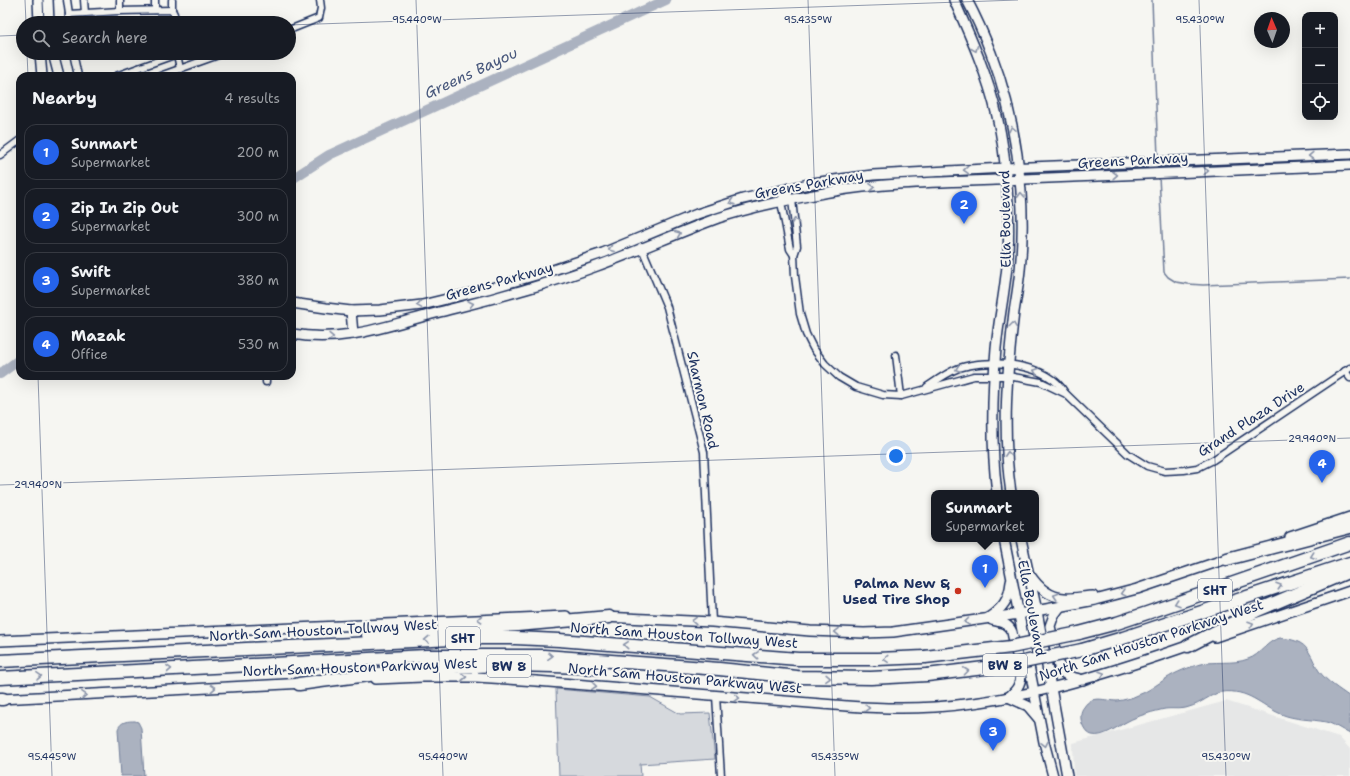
<!DOCTYPE html>
<html lang="en">
<head>
<meta charset="utf-8">
<style>
  :root { --surface:#171b24; --page:#20242c; --text:#f1f3f6; --muted:#9ea1a6; --line:#363941; --accent:#2563eb }
  body { margin:0; font-family:"Shantell Sans",sans-serif; background:var(--page); color:var(--text) }
  .controls { position:absolute; right:12px; top:12px; display:grid; overflow:hidden; border-radius:8px; box-shadow:0 4px 16px #0002 }
  .controls button { width:36px; height:36px; display:grid; place-items:center; padding:0; border:0; border-bottom:1px solid var(--line); background:var(--surface); color:var(--text); font:20px sans-serif }
  .compass { position:absolute; left:1254px; top:12px; width:36px; height:36px; border-radius:50%; background:var(--surface); box-shadow:0 4px 16px #0002; rotate:358deg }
  .you { position:absolute; left:896px; top:456px; width:14px; height:14px; margin:-10px; border:3px solid #fff; border-radius:50%; background:#1a73e8; box-shadow:0 0 0 6px #1a73e833 }
  .badge { display:grid; place-items:center; width:26px; height:26px; border-radius:50%; background:var(--accent); color:#fff; font-size:13px; font-weight:700 }
  .pin { position:absolute; translate:-50% -33px; filter:drop-shadow(0 1px 2px #0008) }
  .pin::after { content:''; position:absolute; top:21px; width:14px; height:12px; background:inherit; clip-path:polygon(0 0,100% 0,50% 100%) }
  .popup { position:absolute; left:931px; top:490px; width:108px; height:52px; box-sizing:border-box; display:grid; place-content:center; border-radius:8px; background:var(--surface); filter:drop-shadow(0 1px 3px #0005); font-size:13px; white-space:nowrap; color:var(--muted) }
  .popup b { font-size:15px; color:var(--text) }
  .popup::after { content:''; position:absolute; left:50%; top:100%; margin-left:-8px; border:8px solid transparent; border-top-color:var(--surface) }
  .list { margin:0; padding:0; list-style:none }
  h2 { display:flex; justify-content:space-between; align-items:center; height:52px; margin:0; padding:0 16px; font-size:17px }
  h2 small { font-size:13px; font-weight:400; color:var(--muted) }
  .list li { display:grid; grid-template-columns:26px 1fr auto; gap:12px; align-items:center; box-sizing:border-box; height:56px; margin:0 8px 8px; padding:0 8px; border:1px solid var(--line); border-radius:12px }
  .list b { display:block; font-size:15px; white-space:nowrap }
  .list p { margin:0; font-size:13px; white-space:nowrap; color:var(--muted) }
  .list em { font-size:13px; font-style:normal; color:var(--muted) }
  .icon { flex:none; width:22px; height:22px; fill:none; stroke:currentColor; stroke-width:2; stroke-linecap:round; stroke-linejoin:round }
  .map { position:relative; flex:none; width:1350px; height:776px; overflow:hidden }
  .search { position:absolute; background:var(--surface); box-shadow:0 4px 16px #0002; left:16px; top:16px; width:280px; height:44px; display:flex; align-items:center; gap:10px; box-sizing:border-box; padding:0 14px; border-radius:22px; color:var(--muted); font-size:15px }
  .panel { position:absolute; background:var(--surface); box-shadow:0 4px 16px #0002; left:16px; top:72px; width:280px; height:308px; border-radius:12px }
  .map>svg:first-child { display:block }
</style>
</head>
<body>
<div class="map">
<svg width="1350" height="776" viewBox="0 0 1350 776">
  <rect width="100%" height="100%" fill="#f6f6f2"/>
  <filter id="ink" filterUnits="userSpaceOnUse"><feTurbulence type="fractalNoise" baseFrequency=".025" numOctaves="2"/><feDisplacementMap in="SourceGraphic" scale="8" xChannelSelector="R" yChannelSelector="G"/><feConvolveMatrix kernelMatrix="1 2 1 2 8 2 1 2 1" color-interpolation-filters="sRGB"/></filter>
  <g filter="url(#ink)">
    <polygon fill="#e6e7e7" points="1226,701 1339,737 1350,749 1350,776 1074,776 1073,743"/>
    <polygon fill="#d6d9dd" stroke="#78849e" points="556,689 650,697 680,714 710,713 715,759 640,764 641,776 559,776"/>
    <g fill="#abb2c0" stroke="#717e99">
      <path d="M1280 638C1291 639 1303 641 1309 652 1313 658 1315 665 1319 671 1327 682 1339 689 1350 697V734C1342 730 1334 724 1326 722 1311 719 1295 720 1281 714 1260 705 1249 689 1222 692 1210 694 1201 704 1189 707 1181 710 1173 708 1165 709 1155 711 1137 716 1128 721 1118 726 1103 738 1092 735 1085 733 1080 722 1081 715 1081 712 1082 709 1084 707 1092 694 1105 701 1117 701 1124 700 1132 698 1138 695 1147 692 1153 687 1161 682 1172 674 1184 669 1197 665 1214 660 1233 665 1248 659 1261 655 1266 641 1280 638Z"/>
      <path d="M135 721 138 722 141 728 144 776H121L118 729C121 721 128 721 135 721Z"/>
    </g>
    <g fill="none" stroke-linecap="round" stroke-linejoin="round">
      <g stroke="#717e99" stroke-width="1.5">
        <polyline points="1152,0 1158,158"/>
        <polyline points="1159,176 1164,272 1168,277 1176,282 1188,284 1203,285 1350,279"/>
      </g>
      <g stroke="#abb2c0" stroke-width="10">
        <polyline points="292,179 329,155 666,0"/>
        <polyline points="0,374 20,359"/>
      </g>
      <g stroke="#1b2f5e" stroke-width="9">
        <g id="street">
          <polyline points="67,0 69,14"/>
          <polyline points="84,0 85,13"/>
          <polyline points="155,0 155,10"/>
          <polyline points="172,0 172,10"/>
          <polyline points="120,11 172,10 174,14 175,23"/>
          <polyline points="68,23 69,14 120,11 120,0"/>
          <polyline points="289,30 319,18 321,8 320,0"/>
          <polyline points="73,53 78,76"/>
          <polyline points="116,76 177,54 180,69"/>
          <polyline points="160,76 224,53"/>
          <polyline points="0,155 20,140"/>
          <polyline points="784,190 792,199 797,246 794,255 795,276 800,314 806,334 813,348 825,364 839,377 856,387 883,395 901,396 974,376 1008,376 1041,382 1066,394 1128,454 1147,466 1165,471 1184,470 1197,468 1213,460 1350,368"/>
          <polyline points="784,190 781,202 790,249 794,255"/>
          <polyline points="641,246 667,307 704,452 712,622"/>
          <polyline points="896,355 901,396"/>
          <polyline points="1345,371 1350,378"/>
          <polyline points="266,382 266,376"/>
          <path d="M927 387C937 380 948 372 959 368 989 358 1048 363 1065 393"/>
          <polyline points="716,696 721,776"/>
        </g>
      </g>
      <g stroke="#1b2f5e" stroke-width="12">
        <g id="secondary">
          <polyline points="38,0 39,23"/>
          <polyline points="48,0 49,23"/>
          <path d="M954 0C971 38 988 76 997 116 1007 158 1010 212 1008 255 1006 286 999 317 996 348 992 396 991 445 997 493"/>
          <path d="M967 0C976 17 984 35 991 53 1015 115 1026 191 1021 258 1020 276 1017 294 1014 312 1007 372 1002 433 1011 493"/>
          <polyline points="40,53 42,76"/>
          <polyline points="53,53 59,76"/>
          <polyline points="292,303 326,308 351,311 380,310 422,305 488,289 550,271 603,253 697,214 743,199 813,183 841,179 873,175 1005,168 1350,154"/>
          <polyline points="351,311 353,334"/>
          <path d="M292 334C344 343 386 326 436 313 490 299 544 286 597 266 638 251 677 233 718 218 754 206 792 199 829 192 893 181 960 182 1024 179 1133 175 1241 170 1350 165"/>
          <polyline points="1290,537 1350,517"/>
          <polyline points="1004,539 1044,742 1053,776"/>
          <polyline points="1021,539 1037,611 1067,776"/>
          <path d="M1030 575C1038 587 1049 597 1064 598 1073 599 1084 596 1093 596"/>
          <path d="M1060 607 1054 615 1050 626 1059 667C1064 677 1073 677 1083 680"/>
          <polyline points="603,617 712,622 810,631 864,633 893,632 1019,614 1095,600 1137,589 1232,557"/>
          <path d="M988 618C1003 608 1009 600 1011 582"/>
          <path d="M992 620C1001 622 1008 623 1012 632L1021 674C1021 685 1016 690 1009 697"/>
          <polyline points="1215,637 1350,591"/>
          <polyline points="0,641 566,616"/>
          <path d="M376 679 422 677H476L536 681 847 706C876 708 905 709 935 707 1024 701 1110 673 1193 644"/>
          <polyline points="1008,697 1028,706 1039,719"/>
          <polyline points="0,699 305,683"/>
        </g>
      </g>
      <g stroke="#1b2f5e" stroke-width="15">
        <g id="highway">
          <polyline points="1227,559 1350,527"/>
          <polyline points="1079,633 1117,623 1147,613 1350,543"/>
          <polyline points="368,635 399,632 517,625 609,617"/>
          <polyline points="1188,646 1258,610 1350,571"/>
          <polyline points="1082,650 1123,638 1350,563"/>
          <polyline points="0,661 473,638 515,638 559,640 798,659 877,659 925,657"/>
          <polyline points="0,678 426,656 544,656 719,669 797,677 871,678 927,675"/>
          <path d="M299 684C350 677 402 670 454 667 501 664 549 665 597 668"/>
          <polyline points="0,699 3,699"/>
        </g>
      </g>
      <use href="#street" stroke="#f6f6f2" stroke-width="6"/>
      <use href="#secondary" stroke="#f6f6f2" stroke-width="9"/>
      <use href="#highway" stroke="#f6f6f2" stroke-width="12"/>
      <g stroke="#1b2f5e" stroke-width="15" stroke-linecap="butt">
        <g id="highway-bridge">
          <polyline points="925,657 1011,647 1079,633"/>
          <polyline points="927,675 1009,665 1082,650"/>
        </g>
      </g>
      <use href="#highway-bridge" stroke="#f6f6f2" stroke-width="12"/>
    </g>
    <defs><path id="oneway-chevron" d="M-2-3.5L2.5 0L-2 3.5" fill="none" stroke-width="1.6" stroke-linecap="round" stroke-linejoin="round"/></defs>
    <g stroke="#8892a8">
      <use href="#oneway-chevron" transform="translate(975 49) rotate(68)"/>
      <use href="#oneway-chevron" transform="translate(1012 129) rotate(-103)"/>
      <use href="#oneway-chevron" transform="translate(1311 156) rotate(178)"/>
      <use href="#oneway-chevron" transform="translate(966 170) rotate(177)"/>
      <use href="#oneway-chevron" transform="translate(1206 171) rotate(-2)"/>
      <use href="#oneway-chevron" transform="translate(1115 175) rotate(-3)"/>
      <use href="#oneway-chevron" transform="translate(872 187) rotate(-4)"/>
      <use href="#oneway-chevron" transform="translate(1021 195) rotate(-93)"/>
      <use href="#oneway-chevron" transform="translate(732 202) rotate(162)"/>
      <use href="#oneway-chevron" transform="translate(795 221) rotate(-96)"/>
      <use href="#oneway-chevron" transform="translate(678 234) rotate(-22)"/>
      <use href="#oneway-chevron" transform="translate(611 249) rotate(159)"/>
      <use href="#oneway-chevron" transform="translate(471 304) rotate(-14)"/>
      <use href="#oneway-chevron" transform="translate(419 305) rotate(171)"/>
      <use href="#oneway-chevron" transform="translate(1013 325) rotate(-83)"/>
      <use href="#oneway-chevron" transform="translate(331 337) rotate(1)"/>
      <use href="#oneway-chevron" transform="translate(958 369) rotate(160)"/>
      <use href="#oneway-chevron" transform="translate(1036 371) rotate(-160)"/>
      <use href="#oneway-chevron" transform="translate(1008 454) rotate(-93)"/>
      <use href="#oneway-chevron" transform="translate(1313 556) rotate(161)"/>
      <use href="#oneway-chevron" transform="translate(1279 586) rotate(-18)"/>
      <use href="#oneway-chevron" transform="translate(1123 593) rotate(165)"/>
      <use href="#oneway-chevron" transform="translate(1056 596) rotate(-162)"/>
      <use href="#oneway-chevron" transform="translate(1177 603) rotate(161)"/>
      <use href="#oneway-chevron" transform="translate(480 619) rotate(177)"/>
      <use href="#oneway-chevron" transform="translate(694 621) rotate(-178)"/>
      <use href="#oneway-chevron" transform="translate(967 622) rotate(172)"/>
      <use href="#oneway-chevron" transform="translate(1251 624) rotate(-19)"/>
      <use href="#oneway-chevron" transform="translate(837 632) rotate(-179)"/>
      <use href="#oneway-chevron" transform="translate(427 640) rotate(178)"/>
      <use href="#oneway-chevron" transform="translate(626 645) rotate(-175)"/>
      <use href="#oneway-chevron" transform="translate(756 655) rotate(-175)"/>
      <use href="#oneway-chevron" transform="translate(550 656) rotate(4)"/>
      <use href="#oneway-chevron" transform="translate(886 659) rotate(177)"/>
      <use href="#oneway-chevron" transform="translate(169 669) rotate(-3)"/>
      <use href="#oneway-chevron" transform="translate(966 671) rotate(-7)"/>
      <use href="#oneway-chevron" transform="translate(1102 674) rotate(-18)"/>
      <use href="#oneway-chevron" transform="translate(39 676) rotate(-3)"/>
      <use href="#oneway-chevron" transform="translate(464 677)"/>
      <use href="#oneway-chevron" transform="translate(828 678) rotate(2)"/>
      <use href="#oneway-chevron" transform="translate(594 686) rotate(5)"/>
      <use href="#oneway-chevron" transform="translate(213 688) rotate(-3)"/>
      <use href="#oneway-chevron" transform="translate(84 695) rotate(-3)"/>
      <use href="#oneway-chevron" transform="translate(737 698) rotate(4)"/>
      <use href="#oneway-chevron" transform="translate(867 708) rotate(4)"/>
      <use href="#oneway-chevron" transform="translate(1045 744) rotate(78)"/>
    </g>
  </g>
  <path fill="none" stroke="#1b2f5e" stroke-width="1" stroke-opacity="0.45" d="M25 0 26 23M416 0 443 776M808 0 835 776M1199 0 1226 776M289 25 1018 0M0 36 23 35M27 53 28 76M38 376 52 776M0 485 1350 438"/>
  <circle fill="#c8321e" stroke="#f6f6f2" stroke-width="1.5" cx="958" cy="591" r="4"/>
  <g text-anchor="middle" stroke-width="4" stroke-linejoin="round" paint-order="stroke">
    <g fill="#f6f6f2" stroke="#5d6b8a" stroke-width="1">
      <rect x="1198" y="579" width="34" height="22" rx="3"/>
      <rect x="446" y="627" width="34" height="22" rx="3"/>
      <rect x="983" y="654" width="44" height="22" rx="3"/>
      <rect x="487" y="655" width="44" height="22" rx="3"/>
    </g>
    <g font-size="13" font-weight="bold" fill="#1b2f5e">
      <text x="1215" y="595">SHT</text>
      <text x="463" y="643">SHT</text>
      <text x="1005" y="670">BW 8</text>
      <text x="509" y="671">BW 8</text>
    </g>
    <g font-size="14" fill="#1b2f5e" stroke="#f6f6f2">
      <text transform="translate(1133 160) rotate(-3)" y="5">Greens Parkway</text>
      <text transform="translate(809 184) rotate(-10)" y="5">Greens Parkway</text>
      <text transform="translate(1005 219) rotate(-91)" y="5">Ella Boulevard</text>
      <text transform="translate(499 281) rotate(-15)" y="5">Greens Parkway</text>
      <text transform="translate(703 400) rotate(77)" y="5">Sharmon Road</text>
      <text transform="translate(1251 419) rotate(-33)" y="5">Grand Plaza Drive</text>
      <text transform="translate(1032 608) rotate(79)" y="5">Ella Boulevard</text>
      <text transform="translate(323 630) rotate(-3)" y="5">North Sam Houston Tollway West</text>
      <text transform="translate(684 635) rotate(4)" y="5">North Sam Houston Tollway West</text>
      <text transform="translate(1151 640) rotate(-18)" y="5">North Sam Houston Parkway West</text>
      <text transform="translate(360 667) rotate(-2)" y="5">North Sam Houston Parkway West</text>
      <text transform="translate(685 678) rotate(5)" y="5">North Sam Houston Parkway West</text>
    </g>
    <g font-size="14" font-weight="bold" fill="#1b2f5e" stroke="#f6f6f2" text-anchor="end">
      <text x="950" y="588">Palma New &amp;<tspan x="950" dy="16">Used Tire Shop</tspan></text>
    </g>
    <g font-size="15" font-style="italic" fill="#46567b" stroke="#f6f6f2">
      <text transform="translate(471 73) rotate(-25)" y="5">Greens Bayou</text>
    </g>
  </g>
  <g font-size="10" text-anchor="middle" fill="#1b2f5e" stroke="#f6f6f2" stroke-width="4" stroke-linejoin="round" paint-order="stroke">
    <text x="417" y="23">95.440°W</text>
    <text x="808" y="23">95.435°W</text>
    <text x="1200" y="23">95.430°W</text>
    <text x="1312" y="442">29.940°N</text>
    <text x="38" y="488">29.940°N</text>
    <text x="52" y="760">95.445°W</text>
    <text x="443" y="760">95.440°W</text>
    <text x="835" y="760">95.435°W</text>
    <text x="1226" y="760">95.430°W</text>
  </g>
</svg>
<div class="controls">
<button>+</button>
<button>−</button>
<button><svg class="icon" aria-label="locate" viewBox="0 0 24 24"><circle cx="12" cy="12" r="6"/><path d="M12 2v4M12 18v4M2 12h4M18 12h4"/></svg></button>
</div>
<svg class="compass" viewBox="-18 -18 36 36"><path d="M0-13l5 13h-10z" fill="#e53935"/><path d="M0 13l5-13h-10z" fill="#9ea1a6"/></svg>
<div class="you"></div>
<div class="pin badge" style="left:985px;top:588px">1</div>
<div class="popup"><b>Sunmart</b>Supermarket</div>
<div class="pin badge" style="left:964px;top:224px">2</div>
<div class="pin badge" style="left:993px;top:751px">3</div>
<div class="pin badge" style="left:1322px;top:483px">4</div>
<div class="search"><svg class="icon" aria-label="search" viewBox="0 0 24 24"><circle cx="10" cy="10" r="6"/><path d="M15 15l6 6"/></svg>Search here</div>
<section class="panel">
<h2>Nearby<small>4 results</small></h2>
<ul class="list">
<li><span class="badge">1</span><div><b>Sunmart</b><p>Supermarket</p></div><em>200 m</em></li>
<li><span class="badge">2</span><div><b>Zip In Zip Out</b><p>Supermarket</p></div><em>300 m</em></li>
<li><span class="badge">3</span><div><b>Swift</b><p>Supermarket</p></div><em>380 m</em></li>
<li><span class="badge">4</span><div><b>Mazak</b><p>Office</p></div><em>530 m</em></li>
</ul>
</section>
</div>
</body>
</html>
